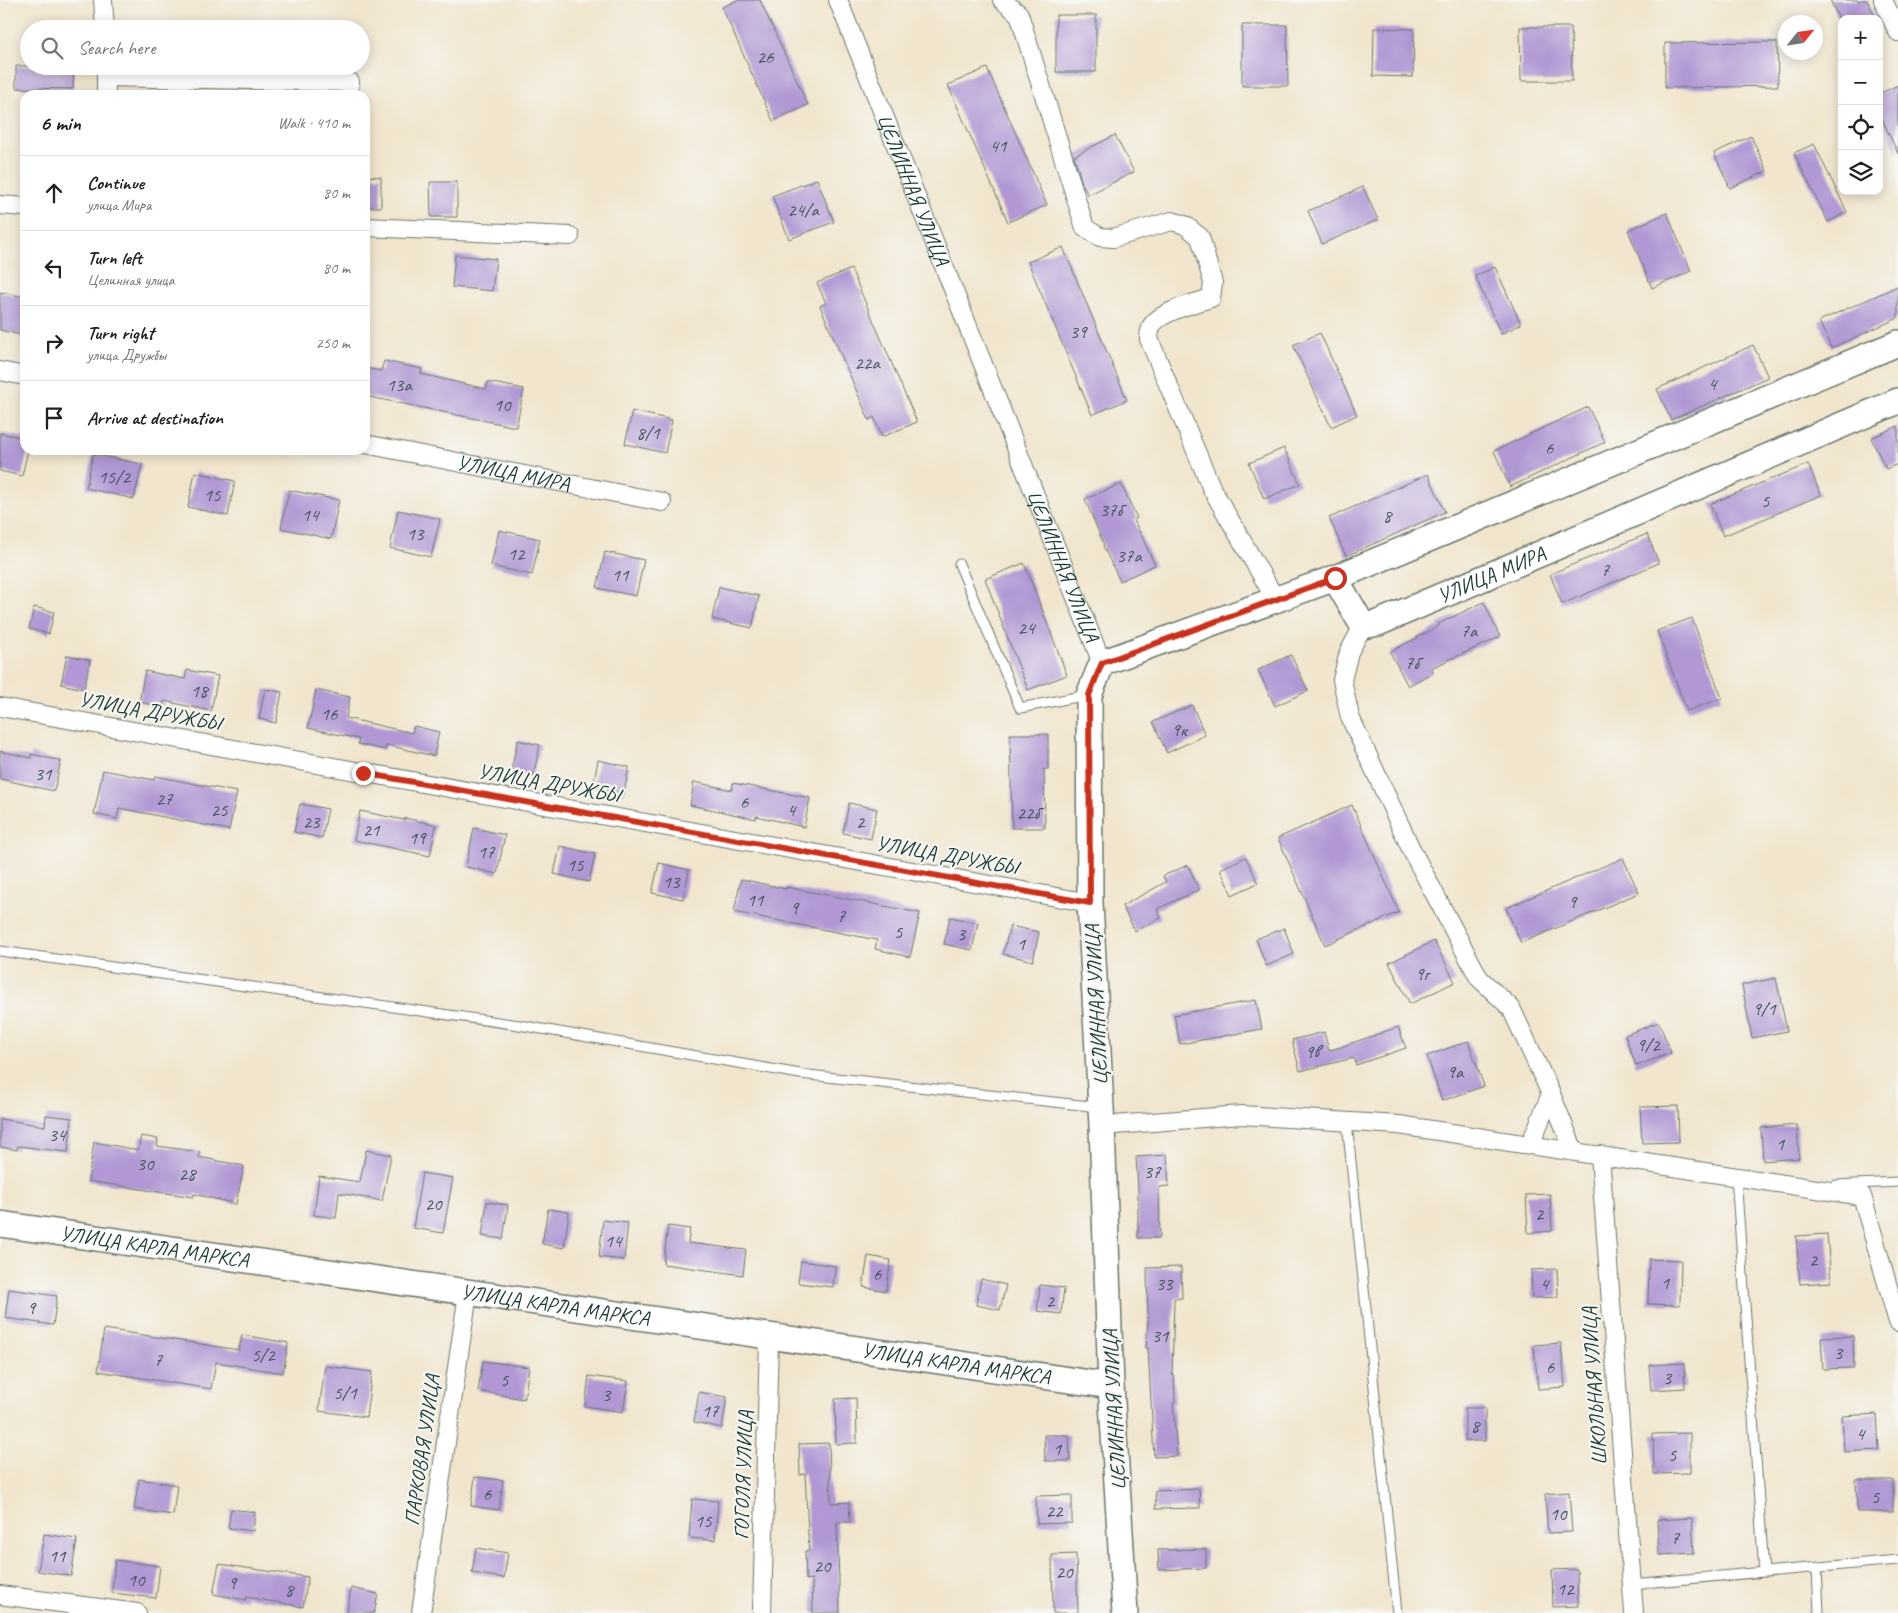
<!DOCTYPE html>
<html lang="en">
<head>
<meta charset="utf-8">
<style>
  :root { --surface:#fff; --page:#f6f6f6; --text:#202124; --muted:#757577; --line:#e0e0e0 }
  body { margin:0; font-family:Caveat,sans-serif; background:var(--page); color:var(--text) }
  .controls { position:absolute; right:15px; top:15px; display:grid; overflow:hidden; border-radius:10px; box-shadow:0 2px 12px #0003 }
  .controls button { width:45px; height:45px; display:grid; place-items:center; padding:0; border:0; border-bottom:1px solid var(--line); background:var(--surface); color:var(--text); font:25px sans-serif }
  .compass { position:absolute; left:1778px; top:15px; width:45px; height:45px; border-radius:50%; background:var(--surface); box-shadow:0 2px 12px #0003; rotate:60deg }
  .stop { position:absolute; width:15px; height:15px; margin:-11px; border:4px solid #c8321e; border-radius:50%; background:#fff }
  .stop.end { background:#c8321e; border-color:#fff; box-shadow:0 1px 5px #0008 }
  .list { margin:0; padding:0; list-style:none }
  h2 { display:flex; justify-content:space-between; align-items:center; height:65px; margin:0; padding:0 20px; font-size:21px }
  h2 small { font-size:16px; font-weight:400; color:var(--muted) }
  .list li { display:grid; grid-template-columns:32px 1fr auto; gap:15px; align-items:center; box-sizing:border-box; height:75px; padding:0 20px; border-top:1px solid var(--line) }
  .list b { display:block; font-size:19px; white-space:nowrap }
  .list p { margin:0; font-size:16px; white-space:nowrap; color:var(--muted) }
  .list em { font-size:16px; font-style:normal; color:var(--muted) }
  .icon { flex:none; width:28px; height:28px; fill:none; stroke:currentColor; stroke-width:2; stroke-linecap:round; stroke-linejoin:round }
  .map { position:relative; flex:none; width:1898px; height:1613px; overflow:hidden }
  .search { position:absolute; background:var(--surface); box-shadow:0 2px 12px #0003; left:20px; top:20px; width:350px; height:55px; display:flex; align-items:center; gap:12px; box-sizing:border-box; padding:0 18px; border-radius:28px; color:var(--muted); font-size:19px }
  .panel { position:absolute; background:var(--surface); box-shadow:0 2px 12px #0003; left:20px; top:90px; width:350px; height:365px; border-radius:15px }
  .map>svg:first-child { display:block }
</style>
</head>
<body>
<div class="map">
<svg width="1898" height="1613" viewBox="0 0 1898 1613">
  <rect width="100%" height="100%" fill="#f6f6f2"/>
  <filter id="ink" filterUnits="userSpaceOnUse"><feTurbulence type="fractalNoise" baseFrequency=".02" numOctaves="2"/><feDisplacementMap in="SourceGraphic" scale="10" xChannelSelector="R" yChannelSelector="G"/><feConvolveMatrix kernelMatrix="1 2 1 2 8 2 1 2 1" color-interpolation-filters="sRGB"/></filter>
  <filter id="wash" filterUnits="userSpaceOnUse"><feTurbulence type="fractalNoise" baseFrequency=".0096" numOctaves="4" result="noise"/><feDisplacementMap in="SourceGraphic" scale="20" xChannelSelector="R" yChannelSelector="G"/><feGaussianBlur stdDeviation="1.12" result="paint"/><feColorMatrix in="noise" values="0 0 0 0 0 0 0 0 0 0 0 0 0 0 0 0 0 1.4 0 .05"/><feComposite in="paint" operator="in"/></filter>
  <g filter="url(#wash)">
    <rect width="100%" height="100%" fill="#f1e5cd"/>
    <g id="blocks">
      <g fill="#b198d4">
        <polygon points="738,0 760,0 808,105 773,121 722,7"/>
        <polygon points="1830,0 1867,0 1876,19 1839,19"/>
        <rect x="1056" y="15" width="40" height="57"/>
        <polygon points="1242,25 1287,25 1288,86 1242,86"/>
        <polygon points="1520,27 1571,27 1572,81 1521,81"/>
        <polygon points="1374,28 1414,29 1413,77 1373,76"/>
        <polygon points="1777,42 1778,86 1665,88 1665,43"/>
        <polygon points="16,66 74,66 73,89 16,88"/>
        <polygon points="987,68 1047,205 1008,222 948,85"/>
        <polygon points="1898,85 1898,154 1879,112 1879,94"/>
        <polygon points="1115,135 1134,172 1088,195 1082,183 1074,156"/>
        <polygon points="1751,136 1767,171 1730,188 1714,153"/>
        <polygon points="1814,144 1847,212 1828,222 1794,153"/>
        <polygon points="365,176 381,177 381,207 365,207"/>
        <polygon points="817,179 834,222 789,239 772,196"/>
        <polygon points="430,182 457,182 457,217 431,217"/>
        <polygon points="1363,187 1378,220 1322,244 1308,211"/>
        <polygon points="1667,213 1691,271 1652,288 1628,230"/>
        <polygon points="1063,247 1127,400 1092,415 1028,262"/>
        <polygon points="455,255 496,259 492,291 452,287"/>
        <polygon points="1495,267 1521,324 1501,334 1475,276"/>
        <polygon points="851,269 917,422 882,437 874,417 869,420 820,306 826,303 817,283"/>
        <polygon points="1898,286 1898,318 1831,348 1819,321"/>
        <polygon points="0,292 25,297 25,336 0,330"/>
        <polygon points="1320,333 1357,415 1331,427 1293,345"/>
        <polygon points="1753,345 1768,377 1671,420 1657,389"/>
        <polygon points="384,361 422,369 421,374 486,389 488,382 524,389 516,427 365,396 365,368 381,371"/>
        <polygon points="1588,407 1605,442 1510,487 1494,451"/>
        <polygon points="632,411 672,420 665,453 625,444"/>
        <polygon points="1898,426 1898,464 1886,469 1871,438"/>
        <polygon points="0,433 25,438 25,450 28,450 22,476 0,471"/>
        <polygon points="1284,448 1300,484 1264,499 1249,463"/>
        <polygon points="93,454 142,464 134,499 86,488"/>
        <polygon points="1808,464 1821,495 1723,536 1710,504"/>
        <polygon points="195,472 235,481 228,516 188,507"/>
        <polygon points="1428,474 1445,512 1346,556 1329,518"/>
        <polygon points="1121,484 1137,518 1134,520 1155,565 1120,581 1103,546 1104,545 1085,499"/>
        <polygon points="289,490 339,500 331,539 281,528"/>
        <polygon points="398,510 440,519 431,557 390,548"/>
        <polygon points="499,530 540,539 532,575 491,566"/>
        <polygon points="1647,534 1659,563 1562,604 1550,574"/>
        <polygon points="605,552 644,560 636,596 597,588"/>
        <polygon points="1024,563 1067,675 1028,690 985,579"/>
        <polygon points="719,587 759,596 752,628 712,619"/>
        <polygon points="1484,602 1500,637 1431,668 1433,672 1408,686 1390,652 1439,626 1438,624"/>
        <polygon points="34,607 54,612 49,634 29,629"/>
        <polygon points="1692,618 1722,698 1687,711 1657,631"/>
        <polygon points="67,655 90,660 84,689 61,684"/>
        <polygon points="1291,655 1308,691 1275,706 1258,670"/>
        <polygon points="187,670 218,676 211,711 164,701 163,707 139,702 145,671 185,679"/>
        <polygon points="265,689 282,692 276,723 259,719"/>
        <polygon points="316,690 350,697 346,718 412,733 414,726 439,732 434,756 386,745 385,750 358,744 359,739 308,728"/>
        <polygon points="1192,705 1205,735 1167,753 1153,722"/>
        <polygon points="1010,734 1048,734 1048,769 1044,769 1045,828 1012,828"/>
        <polygon points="518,740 540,745 533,776 511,771"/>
        <polygon points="0,751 31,758 31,754 61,761 54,791 0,779"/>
        <polygon points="598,760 629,767 624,794 593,787"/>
        <polygon points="103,770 154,780 155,776 237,792 229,830 119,808 117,819 94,814"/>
        <polygon points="694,782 732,790 733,783 810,798 804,827 756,816 756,819 690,805"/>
        <polygon points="849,803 877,809 871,839 843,833"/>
        <polygon points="300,804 328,809 322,838 294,832"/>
        <polygon points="1352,805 1399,912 1325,945 1278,838"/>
        <polygon points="360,811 404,820 405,818 436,825 430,856 354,840"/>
        <polygon points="474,828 505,835 497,874 466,867"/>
        <polygon points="560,846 595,854 589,882 554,874"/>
        <polygon points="1246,857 1258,883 1232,895 1220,869"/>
        <polygon points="1623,858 1639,893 1521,943 1506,908"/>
        <polygon points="659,863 689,870 683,899 652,893"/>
        <polygon points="1188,865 1199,890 1157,909 1161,918 1135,931 1122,906 1166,882 1163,876"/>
        <polygon points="741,879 786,889 786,887 920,913 910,957 875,949 877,940 734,912"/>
        <polygon points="950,917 978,923 972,950 944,944"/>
        <polygon points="1010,926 1039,932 1033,961 1003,954"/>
        <polygon points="1284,928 1294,954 1266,966 1256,939"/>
        <polygon points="1434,941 1455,982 1410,1004 1389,963"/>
        <polygon points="1776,978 1787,1031 1752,1038 1742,985"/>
        <polygon points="1256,1000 1262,1029 1180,1044 1174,1015"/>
        <polygon points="1659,1022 1671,1053 1636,1066 1625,1035"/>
        <polygon points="1398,1027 1406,1048 1356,1065 1354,1058 1300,1071 1292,1040 1324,1032 1329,1051"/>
        <polygon points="1468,1041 1484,1086 1442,1101 1427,1056"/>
        <polygon points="1678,1106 1679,1142 1642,1143 1640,1107"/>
        <polygon points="46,1115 72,1118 68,1152 18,1146 17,1150 0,1147 0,1119 45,1126"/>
        <polygon points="1797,1125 1799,1158 1763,1161 1761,1128"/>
        <polygon points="141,1136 158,1139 157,1146 200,1152 199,1157 244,1166 236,1204 194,1194 193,1197 88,1181 94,1142 138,1150"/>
        <polygon points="366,1150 391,1155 382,1201 339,1193 336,1218 314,1215 319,1176 360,1182"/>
        <polygon points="1167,1155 1169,1186 1159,1187 1160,1238 1138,1238 1138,1188 1136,1157"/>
        <polygon points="422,1173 453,1178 443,1233 413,1228"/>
        <polygon points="1550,1194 1552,1231 1528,1233 1526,1195"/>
        <polygon points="487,1202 508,1205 503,1239 482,1236"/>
        <polygon points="548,1209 569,1212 564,1248 542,1244"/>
        <polygon points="603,1220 628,1223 624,1260 599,1257"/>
        <polygon points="668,1226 690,1229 688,1243 746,1250 743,1275 663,1264"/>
        <polygon points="1827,1234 1831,1282 1800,1284 1796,1236"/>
        <polygon points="868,1256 891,1260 886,1291 863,1287"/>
        <polygon points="1649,1259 1681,1260 1680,1305 1648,1304"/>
        <polygon points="801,1261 835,1266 833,1287 798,1283"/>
        <polygon points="1181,1267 1182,1298 1174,1299 1172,1375 1174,1375 1175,1403 1173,1403 1177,1456 1154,1457 1148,1348 1146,1348 1148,1321 1147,1268"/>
        <polygon points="1557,1269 1558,1297 1532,1298 1531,1270"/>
        <polygon points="981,1279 1006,1285 1000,1310 976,1305"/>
        <polygon points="1040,1285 1064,1288 1061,1314 1037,1311"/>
        <polygon points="9,1289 57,1296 53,1325 5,1318"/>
        <polygon points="104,1329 239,1350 242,1335 288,1343 283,1373 216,1362 211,1389 98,1371"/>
        <polygon points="1853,1336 1854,1368 1823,1369 1821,1337"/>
        <polygon points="1561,1343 1565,1387 1538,1389 1534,1345"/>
        <polygon points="483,1361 529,1367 524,1399 478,1391"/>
        <polygon points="1684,1363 1685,1388 1651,1390 1649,1365"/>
        <polygon points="325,1366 372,1372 366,1417 319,1411"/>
        <polygon points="589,1376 628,1381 623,1412 585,1406"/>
        <polygon points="699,1392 727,1397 722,1428 694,1422"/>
        <polygon points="856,1398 857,1443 836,1444 835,1399"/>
        <rect x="1465" y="1408" width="20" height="33"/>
        <polygon points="1877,1414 1879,1450 1844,1452 1842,1416"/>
        <polygon points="1690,1433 1690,1473 1654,1474 1653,1434"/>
        <polygon points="1044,1435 1069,1435 1070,1461 1045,1461"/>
        <polygon points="829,1443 831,1503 849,1502 850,1522 837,1522 840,1613 813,1613 812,1579 806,1580 805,1551 809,1551 805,1474 800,1475 799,1444"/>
        <polygon points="475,1477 503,1480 499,1510 471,1506"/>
        <polygon points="139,1479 177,1485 173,1515 134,1509"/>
        <polygon points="1856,1480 1893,1480 1893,1512 1857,1512"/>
        <polygon points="1199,1489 1200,1508 1156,1509 1155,1491"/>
        <polygon points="1569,1492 1572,1532 1548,1533 1545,1494"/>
        <polygon points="1072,1495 1072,1523 1037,1524 1036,1496"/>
        <polygon points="692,1499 718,1501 715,1540 689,1538"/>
        <polygon points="231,1509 255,1512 253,1531 228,1528"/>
        <polygon points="1692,1518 1694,1553 1659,1555 1657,1520"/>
        <polygon points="44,1534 77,1539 71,1576 38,1571"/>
        <polygon points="476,1548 508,1553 504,1578 472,1573"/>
        <polygon points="1206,1549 1206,1568 1159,1570 1158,1550"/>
        <polygon points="1076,1554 1078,1613 1053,1613 1052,1555"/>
        <polygon points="115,1560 160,1566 156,1598 112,1593"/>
        <polygon points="219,1564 308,1577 303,1607 246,1597 246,1600 213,1594"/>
        <polygon points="1577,1569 1578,1606 1553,1607 1552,1570"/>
        <polygon points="351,1588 378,1594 374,1613 347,1613"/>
      </g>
    </g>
  </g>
  <g filter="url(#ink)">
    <use href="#blocks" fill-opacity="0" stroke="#68786a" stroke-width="1"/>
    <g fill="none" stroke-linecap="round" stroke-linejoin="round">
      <g stroke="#68786a" stroke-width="11">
        <g id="lane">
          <polyline points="959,564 1020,708 1087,695"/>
          <polyline points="0,951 519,1025 800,1074 1099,1107"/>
          <polyline points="1347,1122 1397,1613"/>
          <polyline points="1736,1176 1764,1572"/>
          <polyline points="1836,1185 1898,1182"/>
          <polyline points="1817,1568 1819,1613"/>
          <polyline points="1632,1584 1898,1560"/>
        </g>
      </g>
      <g stroke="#68786a" stroke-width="20">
        <g id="street">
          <polyline points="103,0 105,29"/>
          <path id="s1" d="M838 0 1102 663"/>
          <path d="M1002 0 1019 14 1085 228 1100 237 1113 238 1172 221 1185 225 1200 237 1213 283 1211 298C1195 303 1158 312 1151 327 1150 330 1149 335 1149 339L1212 489 1276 600"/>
          <polyline points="1883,0 1898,32"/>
          <polyline points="106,66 106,95"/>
          <polyline points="106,77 350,82 349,95"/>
          <polyline points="0,205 25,207"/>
          <polyline points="365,227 570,236"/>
          <polyline points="0,371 25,376"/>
          <path id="s2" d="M365 444 662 502"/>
          <polyline points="1363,626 1349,652 1342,680 1350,717 1412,851 1479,978 1511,1008 1551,1094 1530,1145"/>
          <polyline points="0,707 1090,903"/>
          <polyline points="1551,1094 1574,1151"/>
          <polyline points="1102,1126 1241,1115 1399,1125 1862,1196 1898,1322"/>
          <polyline points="1600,1155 1634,1613"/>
          <polyline points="0,1595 137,1613"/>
          <polyline points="421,1613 468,1293"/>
          <polyline points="762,1613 769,1338"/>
        </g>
      </g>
      <g stroke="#68786a" stroke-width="28">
        <g id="secondary">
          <path id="s3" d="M1335 578 1363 626 1378 623 1898 401"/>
          <path id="s4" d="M0 1224 1111 1386"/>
          <polyline points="1125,1613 1111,1386 1102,1126 1090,903 1089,695 1102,663 1335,578 1898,343"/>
        </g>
      </g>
      <use href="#lane" stroke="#fff" stroke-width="9"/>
      <use href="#street" stroke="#fff" stroke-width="18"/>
      <use href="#secondary" stroke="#fff" stroke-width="25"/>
    </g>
  </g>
  <g fill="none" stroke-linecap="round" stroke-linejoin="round" filter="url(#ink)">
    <polyline stroke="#c8321e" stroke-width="6" points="363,773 1090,903 1089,695 1102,663 1335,578"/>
  </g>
  <g text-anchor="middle" stroke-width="4.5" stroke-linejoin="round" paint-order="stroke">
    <g font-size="19" fill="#44545c">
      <text x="765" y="63">26</text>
      <text x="998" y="152">41</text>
      <text x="803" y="216">24/а</text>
      <text x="1078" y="338">39</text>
      <text x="867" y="369">22а</text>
      <text x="1712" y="390">4</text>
      <text x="399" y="391">13а</text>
      <text x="502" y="411">10</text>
      <text x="648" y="439">8/1</text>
      <text x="1549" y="454">6</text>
      <text x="114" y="483">15/2</text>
      <text x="212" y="501">15</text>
      <text x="1765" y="507">5</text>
      <text x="1111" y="516">37б</text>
      <text x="310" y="521">14</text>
      <text x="1387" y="522">8</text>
      <text x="415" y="540">13</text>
      <text x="516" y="560">12</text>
      <text x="1129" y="562">37а</text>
      <text x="1605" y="576">7</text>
      <text x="620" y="581">11</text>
      <text x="1026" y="634">24</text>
      <text x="1469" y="637">7а</text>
      <text x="1412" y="669">7б</text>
      <text x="199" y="697">18</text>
      <text x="329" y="720">16</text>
      <text x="1179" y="736">9к</text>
      <text x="43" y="780">31</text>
      <text x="164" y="805">27</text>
      <text x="744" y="808">6</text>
      <text x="219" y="816">25</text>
      <text x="791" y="816">4</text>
      <text x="1028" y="819">22б</text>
      <text x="311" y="828">23</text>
      <text x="860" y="828">2</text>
      <text x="371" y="836">21</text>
      <text x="417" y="844">19</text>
      <text x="486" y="858">17</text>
      <text x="575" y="871">15</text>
      <text x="671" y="888">13</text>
      <text x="755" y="906">11</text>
      <text x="1572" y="908">9</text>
      <text x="794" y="914">9</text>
      <text x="841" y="922">7</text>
      <text x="898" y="938">5</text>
      <text x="961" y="940">3</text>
      <text x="1021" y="950">1</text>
      <text x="1422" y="980">9г</text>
      <text x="1764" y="1015">9/1</text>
      <text x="1648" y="1051">9/2</text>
      <text x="1312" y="1058">9в</text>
      <text x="1455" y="1078">9а</text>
      <text x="57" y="1141">34</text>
      <text x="1780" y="1150">1</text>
      <text x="145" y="1170">30</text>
      <text x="1152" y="1178">37</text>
      <text x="187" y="1180">28</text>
      <text x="433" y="1210">20</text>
      <text x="1539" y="1220">2</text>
      <text x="613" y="1247">14</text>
      <text x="1813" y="1266">2</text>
      <text x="877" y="1280">6</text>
      <text x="1665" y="1289">1</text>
      <text x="1164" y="1290">33</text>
      <text x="1544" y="1290">4</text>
      <text x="1050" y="1307">2</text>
      <text x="31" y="1314">9</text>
      <text x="1160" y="1342">31</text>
      <text x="1838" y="1359">3</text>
      <text x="263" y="1361">5/2</text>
      <text x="158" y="1366">7</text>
      <text x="1550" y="1373">6</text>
      <text x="1667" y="1384">3</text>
      <text x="504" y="1386">5</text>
      <text x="345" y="1399">5/1</text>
      <text x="606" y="1401">3</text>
      <text x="710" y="1417">17</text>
      <text x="1475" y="1432">8</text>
      <text x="1860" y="1440">4</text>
      <text x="1057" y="1455">1</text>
      <text x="1672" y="1461">5</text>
      <text x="487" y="1500">6</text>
      <text x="1875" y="1503">5</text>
      <text x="1054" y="1517">22</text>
      <text x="1558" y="1520">10</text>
      <text x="703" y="1527">15</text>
      <text x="1675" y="1544">7</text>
      <text x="57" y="1562">11</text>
      <text x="822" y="1572">20</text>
      <text x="1064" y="1578">20</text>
      <text x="136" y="1586">10</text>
      <text x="232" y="1589">9</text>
      <text x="1565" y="1595">12</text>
      <text x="289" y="1596">8</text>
    </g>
    <g font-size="21" fill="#1f3d34" stroke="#f6f6f2">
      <text dy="7" stroke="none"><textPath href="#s1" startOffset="204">ЦЕЛИННАЯ УЛИЦА</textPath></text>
      <text dy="7" stroke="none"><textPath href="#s2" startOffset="151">УЛИЦА МИРА</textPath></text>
      <text dy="7" stroke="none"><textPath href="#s1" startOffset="609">ЦЕЛИННАЯ УЛИЦА</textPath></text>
      <text dy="7" stroke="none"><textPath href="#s3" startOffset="194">УЛИЦА МИРА</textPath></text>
      <text transform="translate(150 711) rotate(10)" y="7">УЛИЦА ДРУЖБЫ</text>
      <text transform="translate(549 783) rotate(10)" y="7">УЛИЦА ДРУЖБЫ</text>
      <text transform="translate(947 855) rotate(10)" y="7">УЛИЦА ДРУЖБЫ</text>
      <text transform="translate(1096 1005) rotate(-93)" y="7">ЦЕЛИННАЯ УЛИЦА</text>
      <text dy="7" stroke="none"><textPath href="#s4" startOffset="156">УЛИЦА КАРЛА МАРКСА</textPath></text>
      <text dy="7" stroke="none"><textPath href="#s4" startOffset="561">УЛИЦА КАРЛА МАРКСА</textPath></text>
      <text dy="7" stroke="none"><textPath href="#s4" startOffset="966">УЛИЦА КАРЛА МАРКСА</textPath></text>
      <text transform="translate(1594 1386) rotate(-94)" y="7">ШКОЛЬНАЯ УЛИЦА</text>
      <text transform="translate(1114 1410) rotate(-93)" y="7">ЦЕЛИННАЯ УЛИЦА</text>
      <text transform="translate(422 1450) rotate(-82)" y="7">ПАРКОВАЯ УЛИЦА</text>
      <text transform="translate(743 1475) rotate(-88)" y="7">ГОГОЛЯ УЛИЦА</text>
    </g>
  </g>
</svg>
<div class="controls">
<button>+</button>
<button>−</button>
<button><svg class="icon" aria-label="locate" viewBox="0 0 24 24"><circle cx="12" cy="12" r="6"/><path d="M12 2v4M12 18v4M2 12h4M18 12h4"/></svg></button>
<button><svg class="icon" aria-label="layers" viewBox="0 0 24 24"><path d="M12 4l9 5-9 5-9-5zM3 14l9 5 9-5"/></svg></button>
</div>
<svg class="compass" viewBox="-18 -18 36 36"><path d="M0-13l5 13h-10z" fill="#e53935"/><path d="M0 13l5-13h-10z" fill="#757577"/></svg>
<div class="stop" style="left:1335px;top:578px"></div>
<div class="stop end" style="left:363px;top:773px"></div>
<div class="search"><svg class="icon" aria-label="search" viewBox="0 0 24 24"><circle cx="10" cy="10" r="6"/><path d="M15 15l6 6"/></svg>Search here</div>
<section class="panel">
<h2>6 min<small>Walk · 410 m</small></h2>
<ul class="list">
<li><svg class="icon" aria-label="ahead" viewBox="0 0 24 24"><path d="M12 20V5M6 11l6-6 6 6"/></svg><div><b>Continue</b><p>улица Мира</p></div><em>80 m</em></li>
<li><svg class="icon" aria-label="left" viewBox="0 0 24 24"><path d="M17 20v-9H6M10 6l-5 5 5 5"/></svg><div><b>Turn left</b><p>Целинная улица</p></div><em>80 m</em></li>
<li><svg class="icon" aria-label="right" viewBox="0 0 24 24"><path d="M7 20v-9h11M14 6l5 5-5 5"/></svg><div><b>Turn right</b><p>улица Дружбы</p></div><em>250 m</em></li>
<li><svg class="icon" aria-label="arrive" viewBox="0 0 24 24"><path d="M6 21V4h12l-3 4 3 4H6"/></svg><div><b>Arrive at destination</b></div></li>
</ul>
</section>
</div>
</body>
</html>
